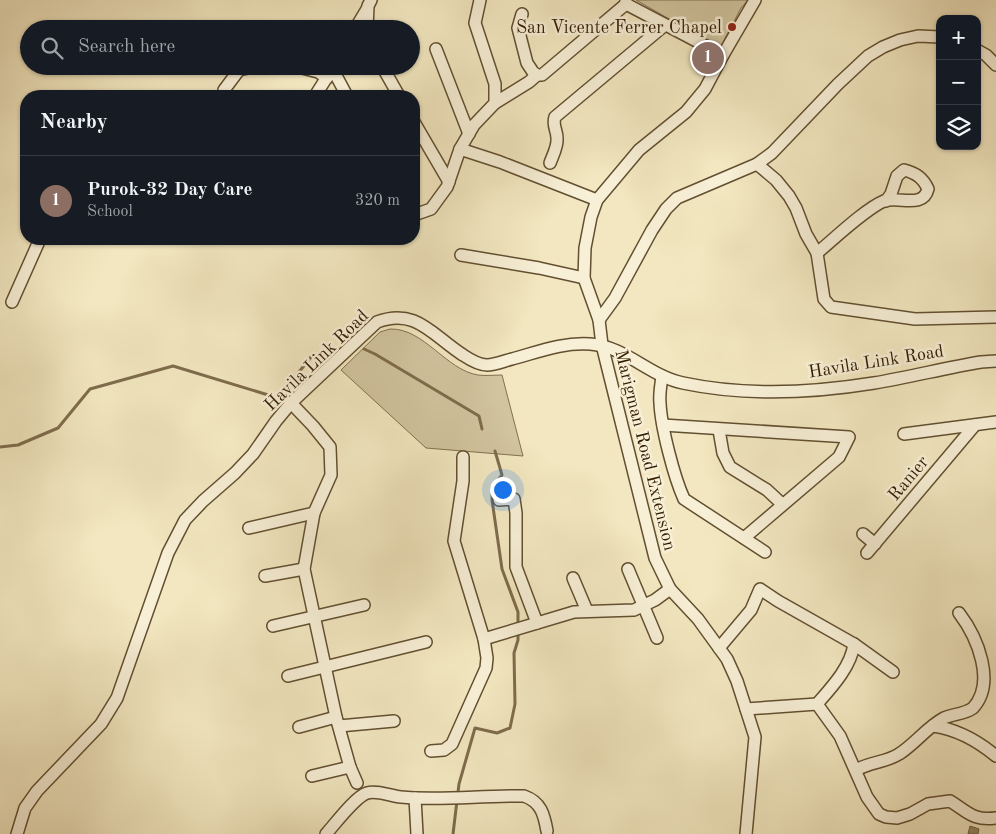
<!DOCTYPE html>
<html lang="en">
<head>
<meta charset="utf-8">
<style>
  :root { --surface:#171b24; --page:#20242c; --text:#f1f3f6; --muted:#9ea1a6; --line:#363941; --accent:#0b8043 }
  body { margin:0; font-family:"Old Standard TT",serif; background:var(--page); color:var(--text) }
  .controls { position:absolute; right:15px; top:15px; display:grid; overflow:hidden; border-radius:10px; box-shadow:0 1px 4px #0004 }
  .controls button { width:45px; height:45px; display:grid; place-items:center; padding:0; border:0; border-bottom:1px solid var(--line); background:var(--surface); color:var(--text); font:25px sans-serif }
  .you { position:absolute; left:502px; top:489px; width:18px; height:18px; margin:-12px; border:4px solid #fff; border-radius:50%; background:#1a73e8; box-shadow:0 0 0 8px #1a73e833 }
  .badge { display:grid; place-items:center; width:32px; height:32px; border-radius:50%; background:var(--accent); color:#fff; font-size:16px; font-weight:700 }
  .pin { position:absolute; translate:-50% -50%; border:2px solid #fff; box-shadow:0 1px 5px #0006 }
  .list { margin:0; padding:0; list-style:none }
  h2 { display:flex; justify-content:space-between; align-items:center; height:65px; margin:0; padding:0 20px; font-size:21px }
  h2 small { font-size:16px; font-weight:400; color:var(--muted) }
  .list li { display:grid; grid-template-columns:32px 1fr auto; gap:15px; align-items:center; box-sizing:border-box; height:90px; padding:0 20px; border-top:1px solid var(--line) }
  .list b { display:block; font-size:19px; white-space:nowrap }
  .list p { margin:0; font-size:16px; white-space:nowrap; color:var(--muted) }
  .list em { font-size:16px; font-style:normal; color:var(--muted) }
  .icon { flex:none; width:28px; height:28px; fill:none; stroke:currentColor; stroke-width:2; stroke-linecap:round; stroke-linejoin:round }
  .map { position:relative; flex:none; width:996px; height:834px; overflow:hidden }
  .search { position:absolute; background:var(--surface); box-shadow:0 1px 4px #0004; left:20px; top:20px; width:400px; height:55px; display:flex; align-items:center; gap:12px; box-sizing:border-box; padding:0 18px; border-radius:28px; color:var(--muted); font-size:19px }
  .panel { position:absolute; background:var(--surface); box-shadow:0 1px 4px #0004; left:20px; top:90px; width:400px; height:155px; border-radius:20px }
  .map>svg:first-child { display:block }
</style>
</head>
<body>
<div class="map">
<svg width="996" height="834" viewBox="0 0 996 834">
  <rect width="100%" height="100%" fill="#f2e7c0"/>
  <filter id="stains"><feTurbulence type="fractalNoise" baseFrequency=".004" numOctaves="4"/><feColorMatrix values="0 0 0 0 .2 0 0 0 0 .09 0 0 0 0 .02 0 0 0 .5 -.17"/></filter>
  <radialGradient id="worn" r=".72"><stop offset=".6" stop-color="#630" stop-opacity="0"/><stop offset="1" stop-color="#630" stop-opacity=".3"/></radialGradient>
  <g fill="#d1c49f" stroke="#827050">
    <polygon points="636,0 748,0 741,8 720,48"/>
    <path d="M390 329C424 328 446 370 478 375 486 376 494 375 502 375L523 456 426 448 341 370 380 332Z"/>
  </g>
  <g fill="none" stroke-linecap="round" stroke-linejoin="round">
    <g stroke="#7e6c4c" stroke-width="3">
      <polyline points="364,349 375,354 479,416 482,429"/>
      <polyline points="0,447 18,445 58,428 90,389 173,366 278,398 311,357 325,354"/>
      <polyline points="495,451 502,475 492,487 492,500 502,569 518,612 518,626"/>
      <polyline points="453,834 459,784 475,728 497,733 510,728 515,704 514,653 518,640 518,632"/>
    </g>
  </g>
  <polygon fill="#968664" stroke="#695e46" points="970,826 979,829 978,834 968,834"/>
  <g fill="none" stroke-linecap="round" stroke-linejoin="round">
    <g stroke="#624f30" stroke-width="14">
      <g id="minor">
        <polyline points="626,0 626,4 723,55"/>
        <polyline points="522,14 518,28 527,63 533,72 537,75 542,75 626,4"/>
        <polyline points="355,29 367,9"/>
        <polyline points="367,29 368,6 371,0"/>
        <polyline points="436,49 469,134"/>
        <polyline points="977,50 986,55 996,65"/>
        <polyline points="294,66 318,72 327,78"/>
        <polyline points="382,66 399,96"/>
        <polyline points="332,68 347,96"/>
        <polyline points="225,96 224,90 239,70 256,66"/>
        <polyline points="315,96 334,66"/>
        <polyline points="495,103 529,82 537,75"/>
        <polyline points="414,122 449,182"/>
        <polyline points="460,149 474,125 495,103 495,84 475,23 480,0"/>
        <path d="M550 163C553 155 558 146 557 138 557 130 552 125 555 117L665 25"/>
        <polyline points="757,164 776,180 789,196 796,208 806,234 817,253 824,299 831,307 915,319 996,317"/>
        <polyline points="414,215 431,209 447,187 460,149 500,162 597,200"/>
        <path d="M817 253C834 239 865 209 884 201 899 196 923 209 928 189 923 178 916 173 904 170L897 176 891 194 886 201"/>
        <polyline points="461,255 539,268 584,278"/>
        <polyline points="12,302 40,239"/>
        <polyline points="599,320 615,298 652,230 666,209 677,198 757,164 772,153 838,84 868,56 883,47 900,40 918,36 940,37"/>
        <path d="M662 376C661 385 659 394 660 403 661 427 674 477 684 499L765 552"/>
        <polyline points="291,403 313,426 330,447 331,475 314,513 304,569 336,717 350,767 357,783"/>
        <polyline points="663,425 849,437 839,457 744,538"/>
        <polyline points="719,430 723,453 730,467 767,490 782,504"/>
        <polyline points="904,434 996,422"/>
        <polyline points="499,500 514,499 516,513 516,567 537,623"/>
        <polyline points="249,528 314,513"/>
        <polyline points="863,534 875,544"/>
        <polyline points="867,553 975,425"/>
        <polyline points="628,569 657,638"/>
        <polyline points="265,576 304,569"/>
        <polyline points="573,578 587,611"/>
        <polyline points="273,626 364,605"/>
        <polyline points="484,639 574,612 634,610 655,600 670,589"/>
        <polyline points="719,648 751,610 760,589 778,601 854,644 893,672"/>
        <polyline points="288,676 426,642"/>
        <path d="M817 704 840 736 867 797 879 814 886 817 897 818 910 814 928 804 950 801C968 812 973 821 996 818"/>
        <path d="M746 709 817 704C831 688 851 667 854 644"/>
        <polyline points="339,726 394,721"/>
        <path d="M933 726C956 729 979 742 996 756"/>
        <polyline points="299,727 336,717"/>
        <polyline points="431,751 444,750 452,744 486,668 487,658 484,639 454,541 463,481 463,457"/>
        <path d="M856 770C870 762 887 762 899 754 915 744 927 727 944 718 953 714 965 714 973 708 996 683 978 638 959 613"/>
        <polyline points="312,776 350,767"/>
        <polyline points="415,798 417,834"/>
        <path d="M17 834 25 808 37 791 101 724 117 698 168 553 185 520 203 501 235 473 253 454 276 421 291 403 377 322C416 307 433 336 463 355 469 359 478 365 487 365 495 365 504 361 512 359 538 352 563 342 590 344 625 346 649 376 683 383 744 396 812 393 874 383 910 377 945 368 981 362L996 361"/>
        <path d="M326 834C335 824 355 797 367 793 377 790 390 796 401 797 441 801 483 795 524 796 541 802 544 814 547 831"/>
        <polyline points="746,834 755,737 737,681 727,659 698,619 670,589 655,558 602,345 599,320 584,278 585,248 591,217 597,200 639,150 686,112 705,89 723,55 755,0"/>
      </g>
    </g>
    <use href="#minor" stroke="#f7efd6" stroke-width="11"/>
  </g>
  <circle fill="#8f2418" stroke="#f7efd6" stroke-width="2" cx="732" cy="27" r="5"/>
  <g text-anchor="middle" stroke-width="5" stroke-linejoin="round" paint-order="stroke">
    <g font-size="18" fill="#321c00" stroke="#f7efd6" text-anchor="end">
      <text x="722" y="33">San Vicente Ferrer Chapel</text>
    </g>
    <g font-size="18" fill="#321c00" stroke="#f7efd6">
      <text transform="translate(316 360) rotate(-44)" y="6">Havila Link Road</text>
      <text transform="translate(876 361) rotate(-9)" y="6">Havila Link Road</text>
      <text transform="translate(646 450) rotate(76)" y="6">Marigman Road Extension</text>
      <text transform="translate(908 478) rotate(-50)" y="6">Ranier</text>
    </g>
  </g>
  <rect width="100%" height="100%" filter="url(#stains)"/>
  <rect width="100%" height="100%" fill="url(#worn)"/>
</svg>
<div class="controls">
<button>+</button>
<button>−</button>
<button><svg class="icon" aria-label="layers" viewBox="0 0 24 24"><path d="M12 4l9 5-9 5-9-5zM3 14l9 5 9-5"/></svg></button>
</div>
<div class="you"></div>
<div class="pin badge" style="left:708px;top:58px;background:#8d6e63">1</div>
<div class="search"><svg class="icon" aria-label="search" viewBox="0 0 24 24"><circle cx="10" cy="10" r="6"/><path d="M15 15l6 6"/></svg>Search here</div>
<section class="panel">
<h2>Nearby<small></small></h2>
<ul class="list">
<li><span class="badge" style="background:#8d6e63">1</span><div><b>Purok-32 Day Care</b><p>School</p></div><em>320 m</em></li>
</ul>
</section>
</div>
</body>
</html>
